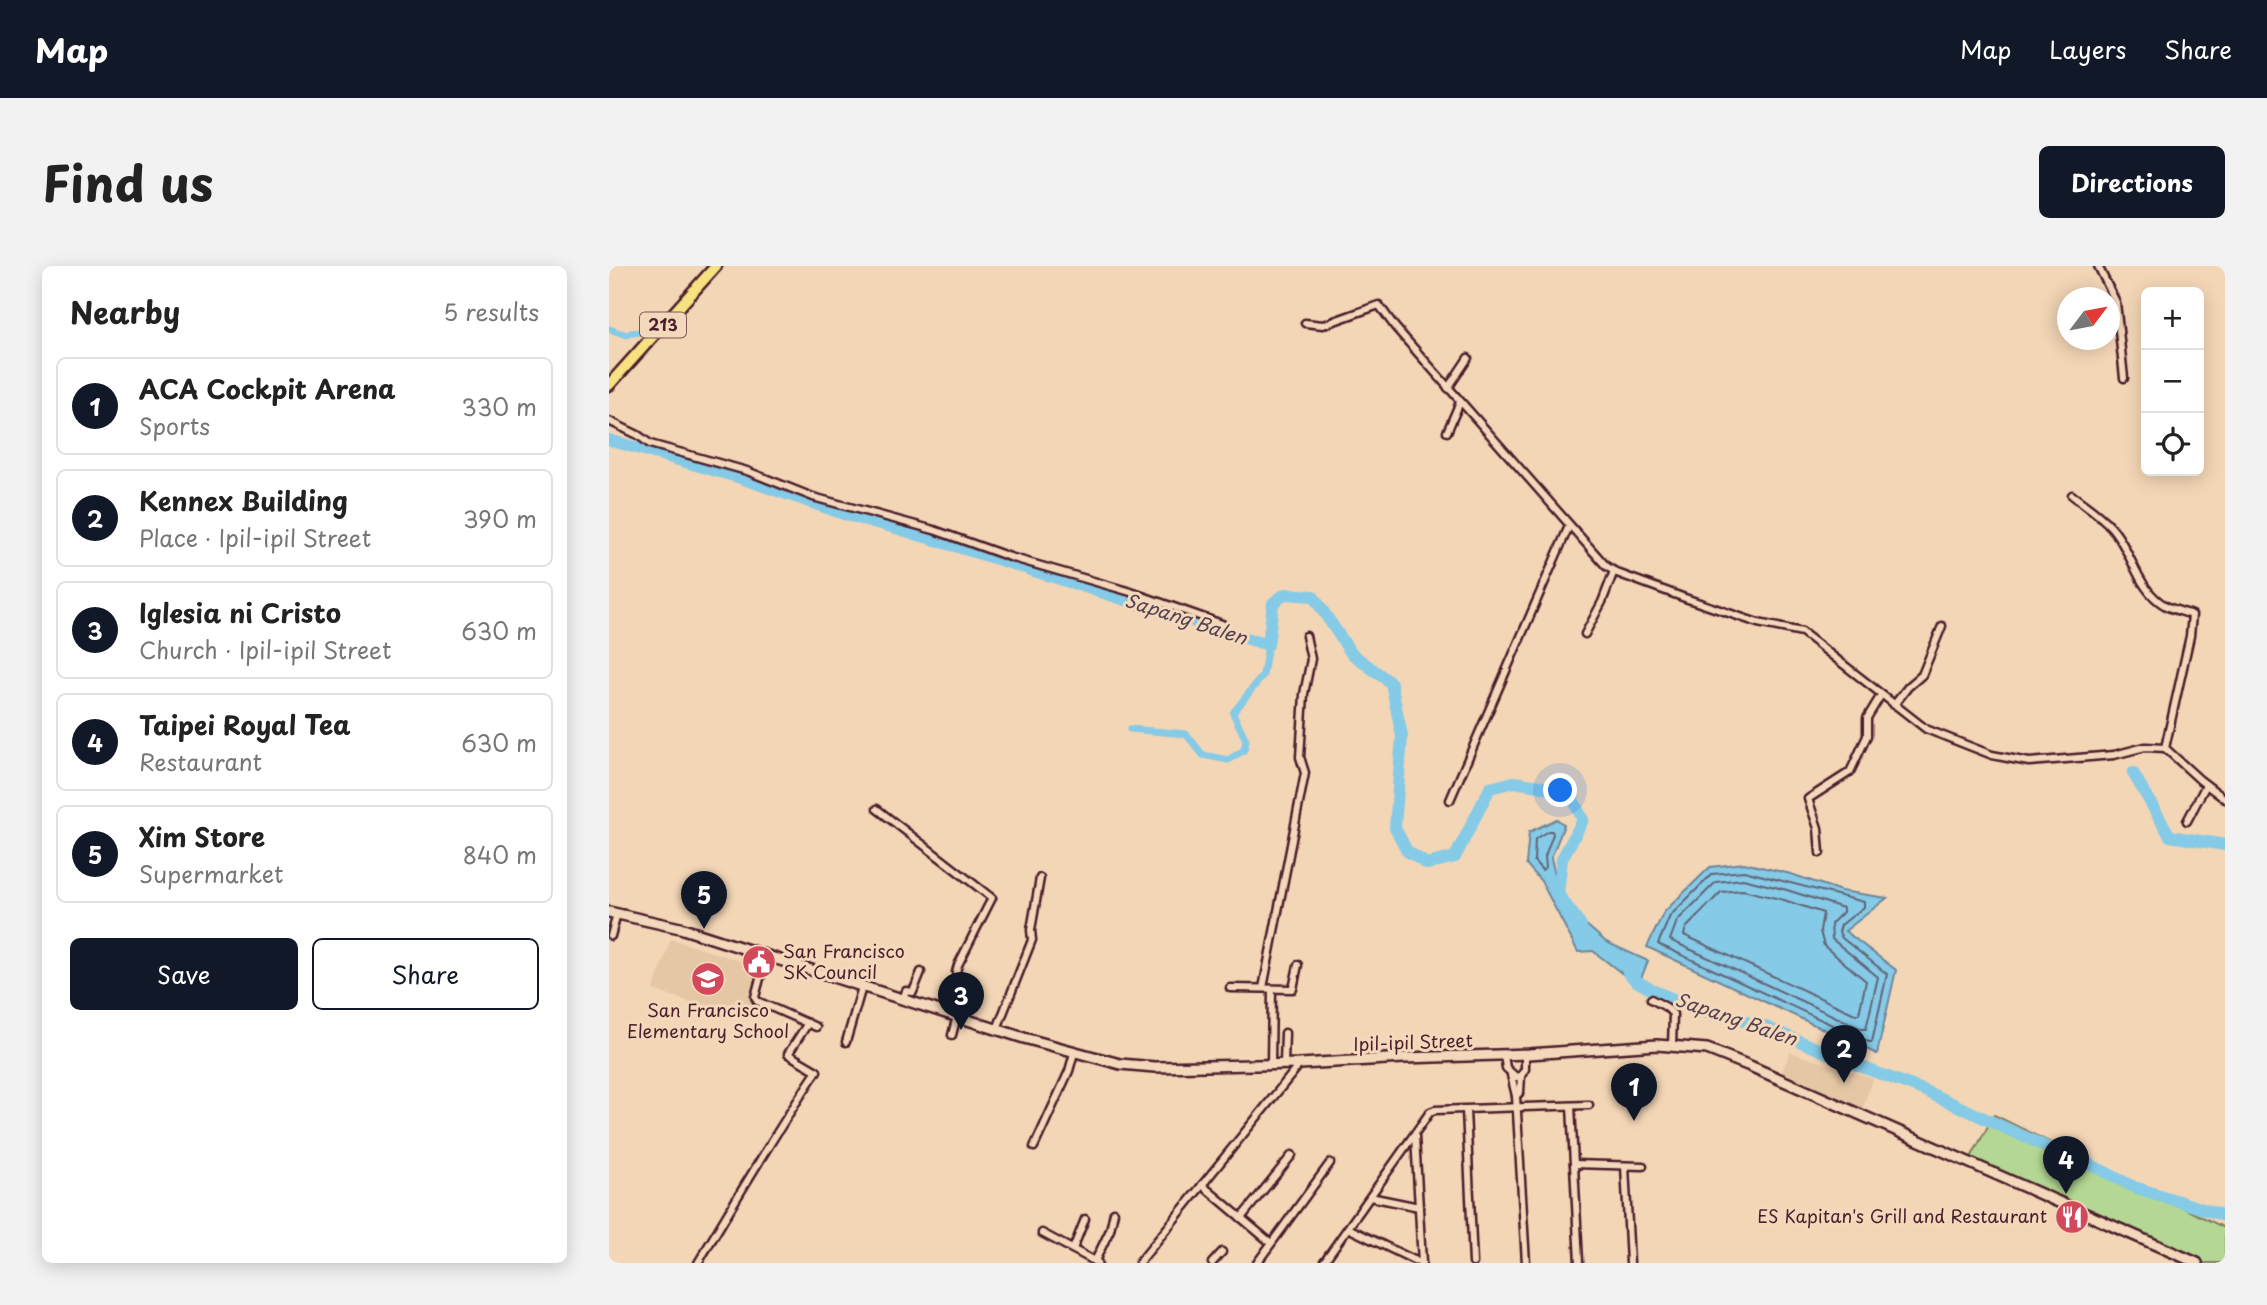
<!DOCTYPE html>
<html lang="en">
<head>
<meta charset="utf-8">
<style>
  :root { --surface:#fff; --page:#f2f2f2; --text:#222; --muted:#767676; --line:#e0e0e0; --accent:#111827 }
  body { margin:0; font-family:"Playpen Sans",sans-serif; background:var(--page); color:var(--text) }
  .controls { position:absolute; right:21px; top:21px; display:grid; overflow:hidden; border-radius:10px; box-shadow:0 4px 18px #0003 }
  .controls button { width:63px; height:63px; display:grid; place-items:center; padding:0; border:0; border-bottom:2px solid var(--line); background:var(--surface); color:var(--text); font:35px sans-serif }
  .compass { position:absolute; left:1448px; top:21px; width:63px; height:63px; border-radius:50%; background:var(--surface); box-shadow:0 4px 18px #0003; rotate:58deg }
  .you { position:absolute; left:952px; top:525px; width:24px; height:24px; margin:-18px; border:5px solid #fff; border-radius:50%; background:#1a73e8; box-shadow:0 0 0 10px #1a73e833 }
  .badge { display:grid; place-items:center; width:46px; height:46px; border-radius:50%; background:var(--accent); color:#fff; font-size:23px; font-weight:700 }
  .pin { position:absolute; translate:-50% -58px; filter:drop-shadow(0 2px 4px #0008) }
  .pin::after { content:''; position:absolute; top:37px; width:24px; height:21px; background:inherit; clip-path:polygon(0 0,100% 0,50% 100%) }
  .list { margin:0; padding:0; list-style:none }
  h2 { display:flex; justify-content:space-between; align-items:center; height:91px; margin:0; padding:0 28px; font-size:30px }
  h2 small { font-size:23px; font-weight:400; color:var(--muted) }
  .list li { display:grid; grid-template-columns:46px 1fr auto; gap:21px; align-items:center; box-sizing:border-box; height:98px; margin:0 14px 14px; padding:0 14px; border:2px solid var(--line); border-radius:10px }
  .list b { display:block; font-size:26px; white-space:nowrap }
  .list p { margin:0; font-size:23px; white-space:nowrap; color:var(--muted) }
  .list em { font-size:23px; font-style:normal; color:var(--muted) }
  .actions { display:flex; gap:14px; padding:21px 28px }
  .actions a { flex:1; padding:16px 0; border:2px solid var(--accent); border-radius:10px; text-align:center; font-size:24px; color:var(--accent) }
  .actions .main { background:var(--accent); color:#fff }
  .icon { flex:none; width:38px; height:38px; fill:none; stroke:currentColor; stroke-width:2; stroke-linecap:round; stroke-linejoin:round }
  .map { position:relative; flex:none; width:1616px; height:997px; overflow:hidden; border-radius:10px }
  header { display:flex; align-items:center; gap:42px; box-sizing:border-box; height:98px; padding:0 35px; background:var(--accent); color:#fff }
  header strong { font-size:33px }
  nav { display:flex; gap:38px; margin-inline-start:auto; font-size:24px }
  .intro { display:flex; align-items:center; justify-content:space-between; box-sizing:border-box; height:168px; padding:0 42px }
  h1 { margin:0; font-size:49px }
  .button { padding:18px 32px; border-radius:10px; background:var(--accent); color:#fff; font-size:24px; font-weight:700 }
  main { display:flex; gap:42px; padding:0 42px }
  aside { flex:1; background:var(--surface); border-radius:10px; box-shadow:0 4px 18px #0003 }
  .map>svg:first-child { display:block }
</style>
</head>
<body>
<header>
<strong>Map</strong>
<nav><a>Map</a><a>Layers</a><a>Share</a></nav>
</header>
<div class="intro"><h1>Find us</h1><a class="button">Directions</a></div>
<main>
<aside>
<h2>Nearby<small>5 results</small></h2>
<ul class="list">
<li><span class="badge">1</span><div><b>ACA Cockpit Arena</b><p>Sports</p></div><em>330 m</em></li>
<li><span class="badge">2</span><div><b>Kennex Building</b><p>Place · Ipil-ipil Street</p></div><em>390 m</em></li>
<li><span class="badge">3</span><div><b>Iglesia ni Cristo</b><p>Church · Ipil-ipil Street</p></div><em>630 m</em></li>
<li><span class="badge">4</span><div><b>Taipei Royal Tea</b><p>Restaurant</p></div><em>630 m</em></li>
<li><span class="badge">5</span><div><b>Xim Store</b><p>Supermarket</p></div><em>840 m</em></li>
</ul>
<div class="actions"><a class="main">Save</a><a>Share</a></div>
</aside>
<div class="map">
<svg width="1616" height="997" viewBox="0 0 1616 997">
  <rect width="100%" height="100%" fill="#f3d6b6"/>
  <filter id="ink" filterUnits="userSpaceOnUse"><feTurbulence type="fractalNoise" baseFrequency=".0143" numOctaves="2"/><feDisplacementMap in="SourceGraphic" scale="14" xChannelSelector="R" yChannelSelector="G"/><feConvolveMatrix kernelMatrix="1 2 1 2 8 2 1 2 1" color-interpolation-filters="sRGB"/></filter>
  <g filter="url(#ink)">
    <g fill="#e5c7a6">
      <polygon points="62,673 153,702 137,754 44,724"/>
      <polygon points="1181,786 1264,813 1253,844 1172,808"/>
    </g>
    <polygon fill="#b4d893" stroke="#7f7c5f" stroke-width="2" points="1385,849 1616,962 1616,997 1578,997 1511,970 1359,897"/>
    <g fill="#85cae6" stroke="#6d869b" stroke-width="2">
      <polygon points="948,553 955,559 942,592 953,638 997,676 1039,695 1029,720 984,685 969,686 932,615 917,598 920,566"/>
      <polygon points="1135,597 1182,608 1232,625 1278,632 1236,665 1287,704 1268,788 1038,681 1055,646 1101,601"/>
    </g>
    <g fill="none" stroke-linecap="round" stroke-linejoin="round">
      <g stroke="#626376" stroke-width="2">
        <polygon points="939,565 943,565 944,568 936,590 937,601 933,604 925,595 926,573"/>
        <polygon points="1135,605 1255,636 1255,641 1232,659 1230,666 1233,672 1278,708 1263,776 1260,776 1049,678 1061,650 1103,608"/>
        <polygon points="1134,613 1178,624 1234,642 1234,646 1222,658 1223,673 1269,711 1257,763 1253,763 1061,674 1068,655 1107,616"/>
        <polygon points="1134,624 1175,634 1214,647 1211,665 1215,680 1257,715 1250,748 1246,748 1075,669 1077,662 1112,626"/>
      </g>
      <polyline stroke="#6d869b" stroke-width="2" points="662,335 664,337"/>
      <g stroke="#85cae6" stroke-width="7">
        <polyline points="0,63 18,69"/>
        <polyline points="22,67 31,66"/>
        <polyline points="521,463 577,468 594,489 619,494 635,484 637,474 624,447 654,409 659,379"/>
      </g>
      <g stroke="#85cae6" stroke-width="12">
        <polyline points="0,174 132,212 241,250 287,262 391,294"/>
        <polyline points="394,295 659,379 664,337 676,328 704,330 742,387 782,417 793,470 786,562 798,585 818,598 846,591 881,522 905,516 930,520 962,529 974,554 953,593 949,628 972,659"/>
        <polyline points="1524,507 1561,570 1616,579"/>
        <polyline points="1019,707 1026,714 1043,724 1098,747 1152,759 1242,797 1314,824 1442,883 1471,893 1525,921 1616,950"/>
      </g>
      <g stroke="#4a1f2b" stroke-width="11">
        <g id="street">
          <polyline points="1489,0 1507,36 1515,112"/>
          <polyline points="696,57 714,59 770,39 786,61 997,300 1008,307 1076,332 1149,357 1193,366 1317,463 1383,489 1420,496 1505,489 1536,481 1556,482"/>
          <polyline points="839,122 859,92"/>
          <polyline points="0,155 29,169 41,178 138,205 204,231 325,264 401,291 522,326 613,358"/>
          <polyline points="838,166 851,136"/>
          <path d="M1463 229C1476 239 1490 248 1501 260 1523 283 1527 324 1557 340 1565 344 1575 346 1583 349L1581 370 1556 482"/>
          <polyline points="976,368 993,336 1005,305"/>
          <polyline points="1285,439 1299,421 1313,409 1333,360"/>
          <polyline points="1556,482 1591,514 1616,533"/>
          <polyline points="841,534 960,260"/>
          <polyline points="268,543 383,632 349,699 347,706 349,719 340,748"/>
          <polyline points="1578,555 1597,519"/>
          <polyline points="1211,587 1209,562 1199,533 1241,506 1258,470 1258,452 1272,429"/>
          <polyline points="2,670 8,647"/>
          <polyline points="157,690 146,731 148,735 207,761"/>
          <polyline points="621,722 684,723 689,699"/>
          <polyline points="654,722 696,507 691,491 695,428 702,393 697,370"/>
          <polyline points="294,733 297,725 304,726 312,706"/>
          <polyline points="1042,733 1057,741 1064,748 1063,780"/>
          <polyline points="388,763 423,674 422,664 431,612"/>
          <polyline points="343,769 348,750"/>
          <polyline points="237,776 253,721"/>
          <polyline points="895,789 897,802 907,811 912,810 916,803 916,788"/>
          <polyline points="675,798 676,767"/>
          <polyline points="662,799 663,723"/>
          <polyline points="902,809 907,830 911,826 912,810"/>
          <polyline points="907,830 917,997"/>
          <polyline points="962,840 970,997"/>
          <polyline points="857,844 864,997"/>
          <polyline points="806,870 813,997"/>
          <polyline points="425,881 460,805 465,787"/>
          <polyline points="965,898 1034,900"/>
          <polyline points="1016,900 1021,997"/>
          <polyline points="593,919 662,977"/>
          <polyline points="761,931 810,941"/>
          <polyline points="632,952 683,889"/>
          <polyline points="739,962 811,997"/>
          <polyline points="433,967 489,997"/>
          <polyline points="464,983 476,953"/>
          <polyline points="486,995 501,964 505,946"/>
          <path d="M89 997C128 932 166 867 208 805L179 788 199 757"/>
          <polyline points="530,997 691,798"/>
          <polyline points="603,997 613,986"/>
          <polyline points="648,997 721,897"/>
          <polyline points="714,997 821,846 826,844 980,839"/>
        </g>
      </g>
      <g stroke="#4a1f2b" stroke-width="14">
        <polyline id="secondary" points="0,646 71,662 415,772 511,798 546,801 691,798 795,792 920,788 1048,779 1098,783 1141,800 1588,997"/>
      </g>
      <g stroke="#4a1f2b" stroke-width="15">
        <polyline id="primary" points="0,119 107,0"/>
      </g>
      <use href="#street" stroke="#f4d8bb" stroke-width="6"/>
      <use href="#secondary" stroke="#f4d8bb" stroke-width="9"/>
      <use href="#primary" stroke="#f7e281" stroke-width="10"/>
    </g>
  </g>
  <defs>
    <g id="civic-disc" transform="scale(1.75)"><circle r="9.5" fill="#d1495b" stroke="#f4d8bb"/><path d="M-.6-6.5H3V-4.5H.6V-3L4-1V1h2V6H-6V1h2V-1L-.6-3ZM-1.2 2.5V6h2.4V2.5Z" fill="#fff"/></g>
    <g id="school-disc" transform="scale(1.75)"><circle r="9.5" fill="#d1495b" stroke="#f4d8bb"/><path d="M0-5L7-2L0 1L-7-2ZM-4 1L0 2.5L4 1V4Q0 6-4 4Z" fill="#fff"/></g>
    <g id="restaurant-disc" transform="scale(1.75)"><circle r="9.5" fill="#d1495b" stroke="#f4d8bb"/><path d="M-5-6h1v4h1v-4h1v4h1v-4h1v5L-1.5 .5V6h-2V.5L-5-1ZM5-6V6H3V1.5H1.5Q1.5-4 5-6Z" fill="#fff"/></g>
  </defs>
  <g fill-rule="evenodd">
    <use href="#civic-disc" x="150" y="696"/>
    <use href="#school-disc" x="99" y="713"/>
    <use href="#restaurant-disc" x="1463" y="951"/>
  </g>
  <g text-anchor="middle" stroke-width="6" stroke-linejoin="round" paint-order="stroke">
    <rect fill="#f4d8bb" stroke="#7d5656" stroke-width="2" x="31" y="46.5" width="46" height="25" rx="5"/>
    <g font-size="16" font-weight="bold" fill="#4a1f2b">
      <text x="54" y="65">213</text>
    </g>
    <g font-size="18" fill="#4a1f2b" stroke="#f4d8bb" text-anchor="start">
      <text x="174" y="692">San Francisco<tspan x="174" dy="21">SK Council</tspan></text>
      <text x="99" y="751" text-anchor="middle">San Francisco<tspan x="99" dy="21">Elementary School</tspan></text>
      <text x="1438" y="957" text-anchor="end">ES Kapitan's Grill and Restaurant</text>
    </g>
    <g font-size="18" fill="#4a1f2b" stroke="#f4d8bb">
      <text transform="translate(804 777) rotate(-2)" y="6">Ipil-ipil Street</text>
    </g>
    <g font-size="19" font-style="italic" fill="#564150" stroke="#f4d8bb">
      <text transform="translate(577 353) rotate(18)" y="7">Sapang Balen</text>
      <text transform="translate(1127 753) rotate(19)" y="7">Sapang Balen</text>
    </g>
  </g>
</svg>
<div class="controls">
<button>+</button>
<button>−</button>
<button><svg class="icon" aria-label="locate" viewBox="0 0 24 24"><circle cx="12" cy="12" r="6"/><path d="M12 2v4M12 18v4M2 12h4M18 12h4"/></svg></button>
</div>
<svg class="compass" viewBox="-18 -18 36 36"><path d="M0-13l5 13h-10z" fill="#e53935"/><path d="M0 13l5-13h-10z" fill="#767676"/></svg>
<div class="you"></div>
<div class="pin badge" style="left:1025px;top:855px">1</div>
<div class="pin badge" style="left:1235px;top:817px">2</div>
<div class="pin badge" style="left:352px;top:764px">3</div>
<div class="pin badge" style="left:1457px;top:928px">4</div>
<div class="pin badge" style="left:95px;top:663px">5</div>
</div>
</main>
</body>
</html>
